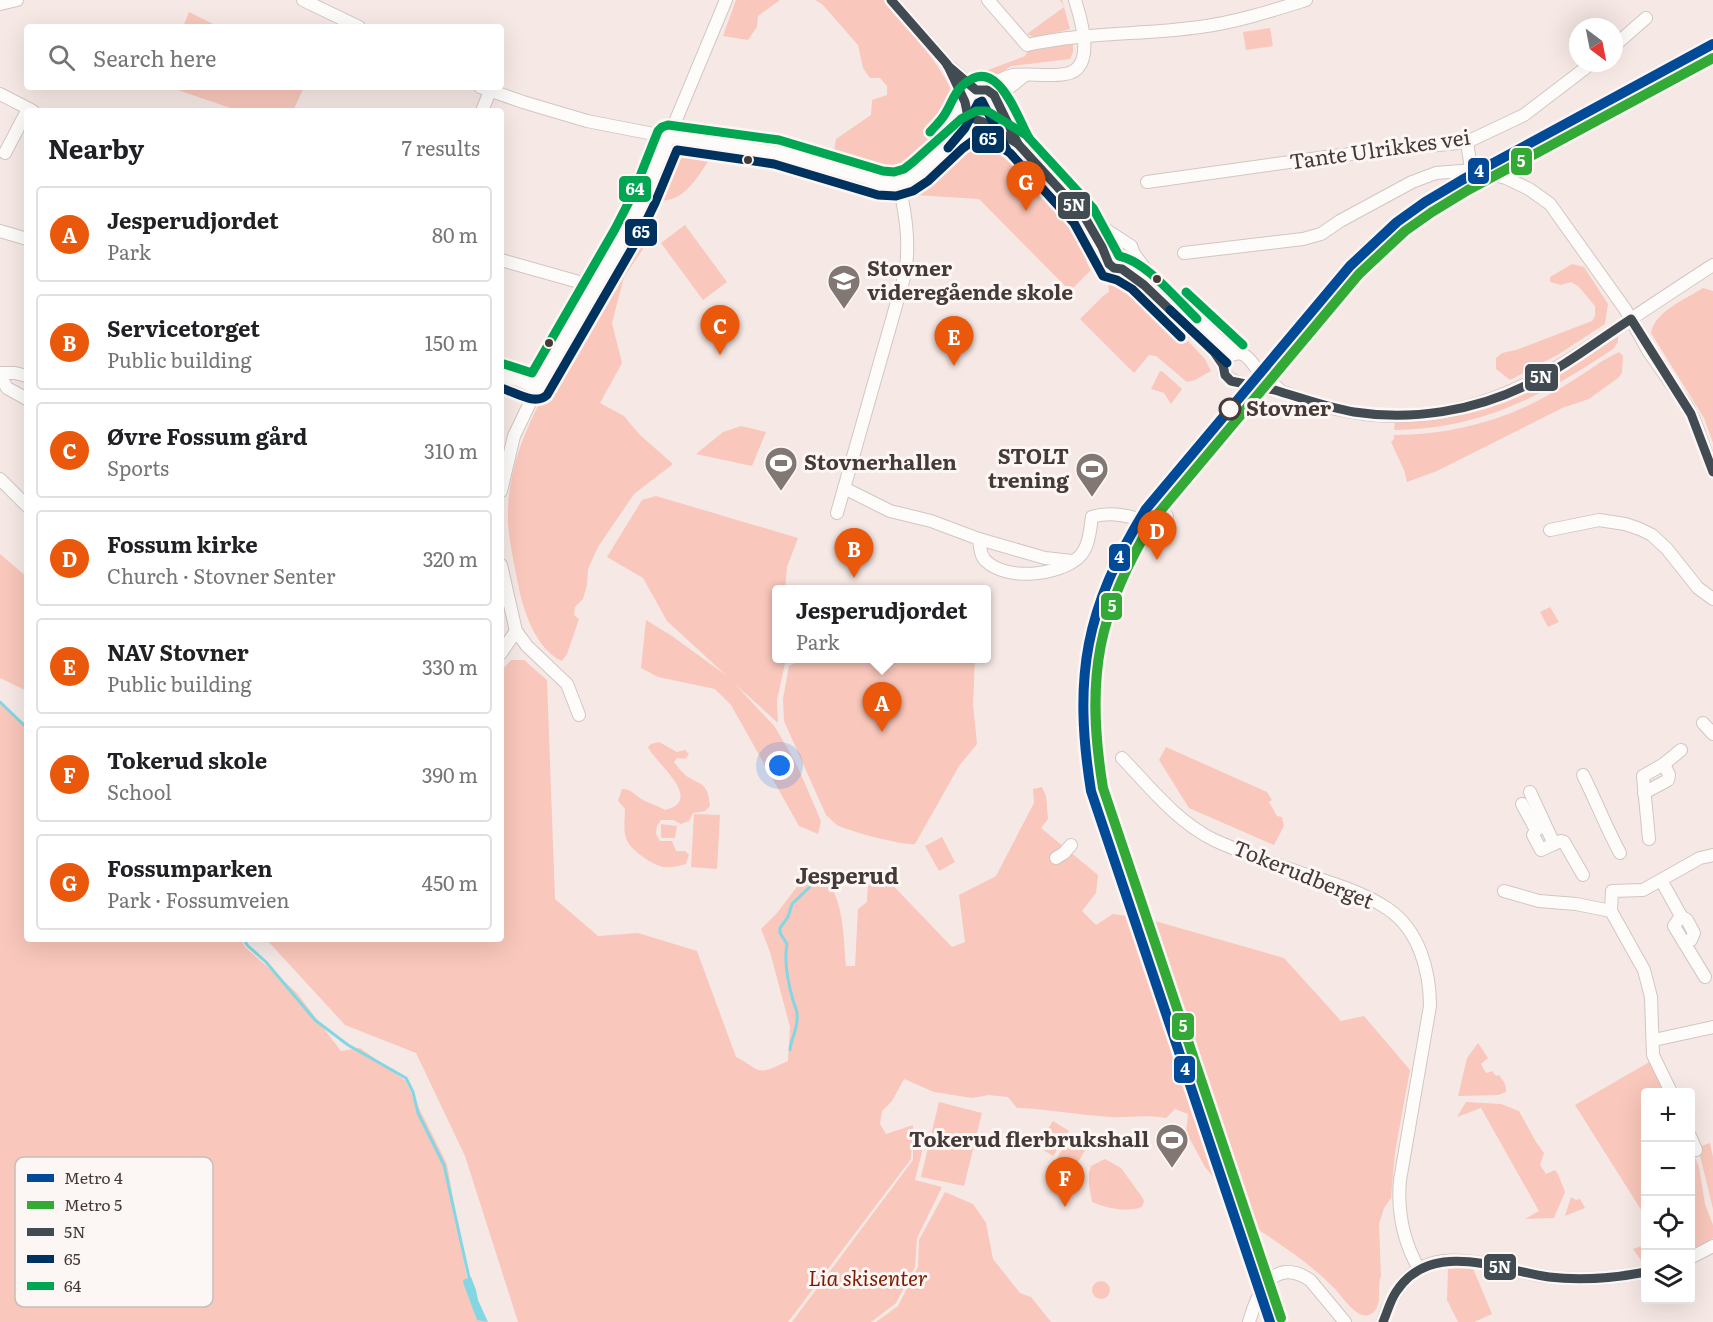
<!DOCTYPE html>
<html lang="en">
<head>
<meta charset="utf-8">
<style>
  :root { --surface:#fff; --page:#f6f6f6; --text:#202124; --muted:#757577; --line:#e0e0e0; --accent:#ea580c }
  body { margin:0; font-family:Literata,serif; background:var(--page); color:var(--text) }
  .controls { position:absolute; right:18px; bottom:18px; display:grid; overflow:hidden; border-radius:6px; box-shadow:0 6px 24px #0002 }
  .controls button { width:54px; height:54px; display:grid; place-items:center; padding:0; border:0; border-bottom:2px solid var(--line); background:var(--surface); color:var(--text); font:30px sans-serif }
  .compass { position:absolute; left:1569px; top:18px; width:54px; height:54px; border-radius:50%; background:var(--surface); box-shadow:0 6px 24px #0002; rotate:148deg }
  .you { position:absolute; left:780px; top:766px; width:21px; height:21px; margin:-15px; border:4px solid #fff; border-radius:50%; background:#1a73e8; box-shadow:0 0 0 9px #1a73e833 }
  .badge { display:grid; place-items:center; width:39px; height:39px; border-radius:50%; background:var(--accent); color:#fff; font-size:20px; font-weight:700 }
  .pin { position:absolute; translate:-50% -50px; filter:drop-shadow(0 2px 3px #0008) }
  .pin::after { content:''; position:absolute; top:32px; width:21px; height:18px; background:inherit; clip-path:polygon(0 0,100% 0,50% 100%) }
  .popup { position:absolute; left:772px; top:585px; width:219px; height:78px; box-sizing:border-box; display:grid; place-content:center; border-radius:6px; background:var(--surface); filter:drop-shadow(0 2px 4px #0005); font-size:20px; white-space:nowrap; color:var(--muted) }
  .popup b { font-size:22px; color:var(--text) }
  .popup::after { content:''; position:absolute; left:50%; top:100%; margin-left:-12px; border:12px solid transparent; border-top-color:var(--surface) }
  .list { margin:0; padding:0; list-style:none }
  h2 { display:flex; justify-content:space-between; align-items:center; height:78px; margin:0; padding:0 24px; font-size:26px }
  h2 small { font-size:20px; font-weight:400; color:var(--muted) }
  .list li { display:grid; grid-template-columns:39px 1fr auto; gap:18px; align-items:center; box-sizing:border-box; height:96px; margin:0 12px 12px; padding:0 12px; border:2px solid var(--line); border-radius:6px }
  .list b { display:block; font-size:22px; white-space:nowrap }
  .list p { margin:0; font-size:20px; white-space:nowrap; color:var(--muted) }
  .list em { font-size:20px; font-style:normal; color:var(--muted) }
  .icon { flex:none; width:33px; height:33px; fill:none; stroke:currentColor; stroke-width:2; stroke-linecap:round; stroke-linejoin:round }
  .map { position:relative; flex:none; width:1713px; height:1322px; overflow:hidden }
  .search { position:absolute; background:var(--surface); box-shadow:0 6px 24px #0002; left:24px; top:24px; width:480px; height:66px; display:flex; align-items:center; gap:15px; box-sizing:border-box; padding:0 21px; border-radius:6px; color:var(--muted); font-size:22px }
  .panel { position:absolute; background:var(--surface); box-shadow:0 6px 24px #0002; left:24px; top:108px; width:480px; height:834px; border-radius:6px }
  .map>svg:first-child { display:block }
</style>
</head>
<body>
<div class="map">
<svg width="1713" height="1322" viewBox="0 0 1713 1322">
  <rect width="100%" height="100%" fill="#f6e9e5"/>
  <g fill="#f9c7bb">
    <polygon points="736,0 780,0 758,16 757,27 748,40 723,36"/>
    <path d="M815 0H884C901 22 949 72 953 97 957 113 946 126 935 137 924 149 911 163 896 168 873 176 834 159 811 152L834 151 836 139 871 115 872 100 887 95V86L880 78H870L863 68 858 45 822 4Z"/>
    <polygon points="1060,0 1062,0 1070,29 1035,38 1027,34 1064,7"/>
    <polygon points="189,12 219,27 183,27"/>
    <polygon points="1270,28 1273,46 1246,50 1243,32"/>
    <polygon points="1065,42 1073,44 1073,52 1070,59 1011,66 1000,73 981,81 973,79 972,76 1025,56 1028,51"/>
    <polygon points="169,87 304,87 293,111 239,111"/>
    <path d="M978 138 992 143 1006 152 1079 233C1086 245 1083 260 1091 270L1070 291 979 199 915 195 912 193 913 187 935 168 944 166 965 144Z"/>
    <path d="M687 150 713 154C699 174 682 210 652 198L671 155Z"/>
    <polygon points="685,225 727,282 703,300 661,243"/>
    <path d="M635 238 643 249 624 277 612 323 622 363 600 403 624 416 639 434 673 464 634 494 598 547 588 569 587 585 583 599 575 607 574 615 579 619 567 654 562 661C537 650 524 613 519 589 515 567 509 544 508 521 506 453 542 397 575 340 595 306 615 272 635 238Z"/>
    <polygon points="1572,264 1584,267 1608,304 1605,324 1559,354 1510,380 1496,369 1496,358 1502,353 1516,350 1592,321 1595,316 1595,306 1578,286 1571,282 1561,285 1550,282 1550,277"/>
    <polygon points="1108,280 1118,281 1185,343 1188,341 1205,359 1211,371 1195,380 1187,382 1156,356 1149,355 1134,373 1080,319 1103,296 1109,292"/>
    <path d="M1703 288 1713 291V443L1704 418 1651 333C1654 312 1686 299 1703 288Z"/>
    <path d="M1618 335V342L1613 349C1543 396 1481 429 1394 430L1395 421 1481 408 1496 404 1551 378Z"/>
    <path d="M1619 352 1623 356 1622 373 1618 378 1589 399 1562 408 1437 471 1407 482 1404 470 1391 442 1394 439V435C1450 435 1504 421 1552 393 1575 381 1596 363 1619 352Z"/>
    <polygon points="1160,371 1163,372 1182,389 1171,404 1164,393 1151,389"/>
    <polygon points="741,426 766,432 752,466 696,454 723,432"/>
    <polygon points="656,496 798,538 787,567 785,589 777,590 777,658 786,659 777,700 778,723 735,684 775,727 796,763 821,821 818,834 799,826 731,705 715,689 658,677 641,668 646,620 672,636 727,676 667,621 643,578 607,557 642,500"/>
    <polygon points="0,554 27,577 27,691 0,678"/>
    <polygon points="1550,607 1559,622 1548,627 1540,612"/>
    <path d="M803 659H975L973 704 977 744 959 766 915 844C904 846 848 831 837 825 833 822 830 818 826 815L784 721 783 699 789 666Z"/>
    <path d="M511 660H524L547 680 555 899 598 936 638 933 697 951 736 1057C743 1060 748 1064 754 1068 764 1075 778 1065 788 1061L790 1027 770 952 761 929 777 913 802 880 818 873C845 892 843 936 846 966H855L858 909 867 902C868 891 866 875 880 872L952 947 965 942 959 895 996 876 1034 803 1033 789 1042 787 1046 796 1048 819 1041 828 1098 875 1096 893 1082 911 1096 925 1113 914 1148 919 1284 958 1341 1021 1364 1016 1410 1070 1395 1152 1391 1198 1384 1208 1379 1224 1381 1276C1376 1289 1384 1306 1371 1314 1357 1322 1342 1295 1333 1287 1306 1259 1271 1239 1240 1217L1235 1203 1205 1167 1186 1132 1188 1114 1175 1109 1166 1118C1147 1114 1129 1118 1110 1117 1079 1115 1048 1109 1017 1108L1008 1097 989 1095 972 1098 934 1092 904 1079 892 1101 882 1111 880 1124 886 1134 913 1125 911 1159 788 1322H518L465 1156 416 1053 345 1025 266 939H501V671Z"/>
    <polygon points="0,704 27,725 27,939 240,939 246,948 296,992 341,1051 360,1048 405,1080 447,1164 467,1279 487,1322 0,1322"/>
    <path d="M659 742 677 752 685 750 689 754 685 759 677 758 674 762C678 767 683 774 688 777 704 786 708 785 710 806L705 811 693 813 689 821 681 824 673 820H661L657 826 656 834 660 841H672L676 851H685L689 855 686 864C679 866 670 868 663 867 651 864 629 849 626 838 623 829 625 818 625 809L618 801 622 789C633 789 636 797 645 801 652 804 658 806 665 810 706 800 654 762 648 747L651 744Z"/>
    <polygon points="1166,747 1267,792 1272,800 1269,802 1277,816 1282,817 1284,826 1274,845 1189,808 1159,760"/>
    <polygon points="694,814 720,815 717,869 691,867"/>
    <polygon points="661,824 677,826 675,838 661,838"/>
    <polygon points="942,837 955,862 939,871 925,846"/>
    <path d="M1478 1043 1488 1058 1481 1064 1486 1073 1492 1071 1496 1076 1499 1075C1503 1080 1507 1086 1506 1092L1498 1095 1458 1096 1467 1058Z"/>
    <polygon points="1651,1061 1666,1092 1646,1092 1645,1216 1575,1105"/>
    <polygon points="939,1102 982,1113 964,1186 921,1177"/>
    <polygon points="1466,1102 1501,1104 1519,1111 1536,1142 1544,1153 1540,1165 1546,1174 1555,1170 1558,1174 1565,1192 1554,1218 1525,1219 1539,1211 1481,1108 1457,1117"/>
    <polygon points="1053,1121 1069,1131 1053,1156 1037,1146"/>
    <polygon points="1072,1133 1089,1143 1074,1169 1057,1158"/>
    <polygon points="913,1142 924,1144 915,1180 942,1187 917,1238 915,1267 896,1303 871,1322 792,1322 913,1160"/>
    <polygon points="1710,1143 1713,1157 1713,1209 1698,1147"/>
    <polygon points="1690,1145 1699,1167 1705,1204 1713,1225 1713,1238 1690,1252"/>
    <path d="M1105 1159 1121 1168 1142 1197 1144 1201 1142 1207C1126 1213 1107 1208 1092 1202L1089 1184V1173L1091 1166Z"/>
    <polygon points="945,1192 973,1204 986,1223 993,1259 1020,1293 1031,1297 1051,1322 876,1322 898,1306 918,1267 919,1240"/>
    <polygon points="1571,1197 1576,1200 1580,1199 1585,1208 1565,1216"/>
    <polygon points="1645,1245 1645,1266 1633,1249"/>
    <polygon points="1472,1266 1492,1314 1474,1322 1458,1322 1447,1300 1448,1269"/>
    <circle cx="1101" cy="1290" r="9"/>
  </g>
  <polygon fill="#83d7e3" points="471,1277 476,1290 478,1300 488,1322 477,1320 464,1285 463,1280"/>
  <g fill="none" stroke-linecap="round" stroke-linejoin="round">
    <g stroke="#83d7e3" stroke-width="3">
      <polyline points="0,702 27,728"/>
      <polyline points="243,939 248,946 266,962 315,1020 348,1045 406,1078 413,1092 418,1113 444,1165 470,1282"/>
      <path d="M790 1050C791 1037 799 1028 797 1014 797 1009 794 1005 793 1000 788 983 784 961 787 944L780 933V928L788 917 792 904 814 883"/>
    </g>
    <g stroke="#d1c6c3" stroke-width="14">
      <g id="minor">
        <polyline points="303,0 359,27"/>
        <polyline points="891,0 947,64 965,102"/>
        <path d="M988 0 1027 45C1084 32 1143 35 1200 27 1237 22 1271 11 1306 0"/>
        <polyline points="0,4 17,0"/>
        <polyline points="1614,46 1646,18"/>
        <polyline points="950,67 976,90"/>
        <polyline points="480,87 523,102 587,121 669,137 783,154 864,177 884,185 899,183 917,175 954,139 979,122"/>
        <path d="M984 89C993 83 1003 77 1013 75 1031 73 1048 77 1065 74 1097 70 1081 19 1075 0"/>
        <polyline points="0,94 33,111"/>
        <polyline points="996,98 1024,76"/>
        <path d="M998 106 992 118 981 122 969 116C959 99 976 80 992 93 995 95 1013 136 1017 143"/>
        <polyline points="482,111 490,91"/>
        <path d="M983 122 1018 144 1084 216 1111 267C1123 273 1133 267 1134 254"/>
        <polyline points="1467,142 1471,169"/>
        <polyline points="5,153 28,109"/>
        <path d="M865 177C876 176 887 176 897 173 924 165 952 128 965 105"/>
        <polyline points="1147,182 1333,156 1467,142 1524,115 1592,63"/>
        <polyline points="1088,218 1131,246 1134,254 1147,271 1218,340 1235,354"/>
        <polyline points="0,231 27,239"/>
        <polyline points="1184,253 1303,239 1321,234 1340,221 1412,182 1436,173 1474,170 1506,178 1529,189 1550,204 1625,309 1649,352 1687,406 1694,419 1713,472"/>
        <polyline points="501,260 579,282 595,289"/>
        <polyline points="1122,269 1144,285 1214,352 1223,365"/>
        <polyline points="0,373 15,373 27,376"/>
        <polyline points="0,375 7,388 27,399"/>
        <polyline points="501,376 518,380 537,388"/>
        <path d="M1282 392C1273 384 1265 377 1257 369 1253 365 1250 358 1244 355 1232 349 1223 360 1224 372 1231 387 1266 387 1282 392 1289 393 1296 397 1303 400 1326 407 1350 413 1374 415 1474 423 1543 379 1622 325 1652 305 1682 285 1713 265"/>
        <polyline points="0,479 27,506"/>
        <path d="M844 488 890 511 931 521 979 539C980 546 980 556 986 561 1007 581 1058 576 1079 557 1089 548 1090 530 1092 517 1113 510 1136 518 1156 524L1167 516"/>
        <polyline points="501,491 514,436 537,388 635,218 726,0"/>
        <path d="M837 513 905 274C911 239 904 208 897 173"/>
        <polyline points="1550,530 1599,520 1625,524 1640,529 1652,535 1667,549 1698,588 1713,599"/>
        <polyline points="979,539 1045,558 1072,561"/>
        <polyline points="501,565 516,631 527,646 567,684 579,715"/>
        <polyline points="501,653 516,631"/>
        <polyline points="1703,723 1713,734"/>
        <path d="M1122 758C1151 788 1176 821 1214 840 1245 854 1280 866 1313 877 1338 885 1366 894 1388 909 1419 930 1430 971 1430 1006L1400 1180C1397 1213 1403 1241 1419 1269"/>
        <path d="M1583 775C1596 801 1606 827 1620 853"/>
        <polyline points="1530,792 1554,844 1561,841 1564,842 1583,875"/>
        <polyline points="1644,793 1668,780 1669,775 1664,764"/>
        <polyline points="1522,804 1536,830"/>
        <polyline points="1545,825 1536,830 1533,835 1541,850 1554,844"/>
        <polyline points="1649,839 1643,776 1664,764 1681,750"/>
        <polyline points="1056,858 1064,853 1071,845"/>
        <polyline points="1661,880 1681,916 1687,920 1694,933 1691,940 1684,943"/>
        <polyline points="1504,891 1539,901 1576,904 1611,911 1644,970 1651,997 1653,1055 1671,1092"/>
        <polyline points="1611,911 1612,891 1643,890 1700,858 1713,855"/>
        <polyline points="1681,916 1674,926 1705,977"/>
        <polyline points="1654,1040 1713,1027"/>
        <polyline points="1690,1136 1696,1150"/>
        <polyline points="1690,1258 1713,1246"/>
        <path d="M1249 1322C1257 1294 1273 1255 1310 1280L1345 1322"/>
        <path d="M1383 1322C1413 1228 1479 1267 1549 1277 1581 1281 1614 1278 1646 1272"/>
      </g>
    </g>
    <use href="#minor" stroke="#fefcfb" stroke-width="12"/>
    <g stroke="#fcf6f5" stroke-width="14">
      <g id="bus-1">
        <path d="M891 0 947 64 965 102 967 112 972 118 983 122 1018 144 1084 216 1102 247 1109 264 1114 268 1122 269 1144 285 1214 352 1223 365 1225 375 1231 381C1249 385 1267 387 1284 393 1308 400 1330 408 1354 412 1412 421 1474 411 1527 385 1564 367 1597 341 1631 319L1691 414 1713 472"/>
        <polyline points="947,65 976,90 987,90 994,95 1018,144"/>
        <path d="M1383 1322C1387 1313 1390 1301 1396 1292 1431 1238 1499 1270 1549 1277 1581 1281 1614 1278 1646 1272"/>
      </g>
    </g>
    <g stroke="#fcf6f5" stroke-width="14">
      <g id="bus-2">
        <polyline points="948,148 965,128 978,103 982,101 1007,150"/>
        <polyline points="1170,310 1227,363"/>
        <path d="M501 388C515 392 535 406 547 395L637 240 655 203 677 150 774 164 878 195 896 196 913 191 928 181 963 148 981 135 1010 153 1074 223 1103 276 1117 280 1132 289 1181 337"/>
      </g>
    </g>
    <g stroke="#fcf6f5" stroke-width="14">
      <g id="bus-3">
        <path d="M930 132C935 126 941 121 945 114 951 105 954 93 962 86 997 53 1016 115 1029 138"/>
        <polyline points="1186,292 1243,345"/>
        <path d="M504 364 532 373 615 229 633 194 658 131 662 127 668 125 779 140 883 171 894 172 904 169 913 162 961 119 976 111H987L1026 135 1093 208 1119 256C1146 261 1177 300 1197 319"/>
      </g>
    </g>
    <use href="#bus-1" stroke="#424a52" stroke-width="9"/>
    <use href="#bus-2" stroke="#003260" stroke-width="9"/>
    <use href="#bus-3" stroke="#00a651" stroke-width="9"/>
    <g stroke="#fcf6f5" stroke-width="15">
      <path id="metro-1" d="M1270 1322 1091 791C1073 677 1085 607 1146 509L1350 266 1397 222 1425 202 1462 180 1713 44"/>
    </g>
    <g stroke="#fcf6f5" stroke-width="15">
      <path id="metro-2" d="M1281 1318 1103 788C1085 678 1097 611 1156 516L1359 274 1405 231 1432 212 1468 190 1713 58"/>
    </g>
    <use href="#metro-1" stroke="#004a98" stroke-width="10"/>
    <use href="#metro-2" stroke="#32aa35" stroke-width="10"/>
  </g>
  <defs>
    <g id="school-pin" transform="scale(1.725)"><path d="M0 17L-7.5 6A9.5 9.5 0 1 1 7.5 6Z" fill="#837774" stroke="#fcf6f5"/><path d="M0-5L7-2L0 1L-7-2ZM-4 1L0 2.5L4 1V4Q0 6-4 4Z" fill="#fff"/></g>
    <g id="stadium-pin" transform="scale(1.725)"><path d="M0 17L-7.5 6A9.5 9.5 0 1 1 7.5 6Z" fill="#837774" stroke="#fcf6f5"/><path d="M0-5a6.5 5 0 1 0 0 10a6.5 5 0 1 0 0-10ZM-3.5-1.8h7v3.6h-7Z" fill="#fff"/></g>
  </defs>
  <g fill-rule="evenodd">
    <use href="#school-pin" x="844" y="281"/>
    <use href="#stadium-pin" x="781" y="463"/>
    <use href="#stadium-pin" x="1092" y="469"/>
    <use href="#stadium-pin" x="1172" y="1140"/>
  </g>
  <g fill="#453a37" stroke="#fcf6f5" stroke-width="2">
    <circle cx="748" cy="160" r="5"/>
    <circle cx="1157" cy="279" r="5"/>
    <circle cx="549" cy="343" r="5"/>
  </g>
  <circle fill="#fcf6f5" stroke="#453a37" stroke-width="3" cx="1230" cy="409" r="10"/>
  <g text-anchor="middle" stroke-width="6" stroke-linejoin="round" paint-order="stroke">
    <g font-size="21" fill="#453a37" stroke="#fcf6f5">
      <text transform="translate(1380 150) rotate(-8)" y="7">Tante Ulrikkes vei</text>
      <text transform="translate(1303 875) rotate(22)" y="7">Tokerudberget</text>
    </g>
    <g font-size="21" font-weight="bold" fill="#453a37" stroke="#fcf6f5" text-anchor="start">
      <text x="867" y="276">Stovner<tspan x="867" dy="24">videregående skole</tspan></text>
      <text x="1069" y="464" text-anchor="end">STOLT<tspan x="1069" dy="24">trening</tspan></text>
      <text x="804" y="470">Stovnerhallen</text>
      <text x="1149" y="1147" text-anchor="end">Tokerud flerbrukshall</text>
    </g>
    <g font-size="21" font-weight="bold" fill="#453a37" stroke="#fcf6f5" text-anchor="start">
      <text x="1246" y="416">Stovner</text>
    </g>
    <g font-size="21" font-style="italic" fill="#811a01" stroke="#fcf6f5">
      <text x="868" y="1286">Lia skisenter</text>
    </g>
    <g font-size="22" font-weight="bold" fill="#453a37" stroke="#fcf6f5">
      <text x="847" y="884">Jesperud</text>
    </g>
  </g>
  <rect x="15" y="1157" width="198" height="150" rx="9" fill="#fcf6f5" stroke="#c5bebc" stroke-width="1.5"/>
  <rect x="27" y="1174" width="27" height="8" fill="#004a98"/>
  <rect x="27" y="1201" width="27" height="8" fill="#32aa35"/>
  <rect x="27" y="1228" width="27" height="8" fill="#424a52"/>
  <rect x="27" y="1255" width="27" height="8" fill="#003260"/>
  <rect x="27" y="1282" width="27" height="8" fill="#00a651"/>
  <g font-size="16" fill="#453a37">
    <text x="64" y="1184">Metro 4</text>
    <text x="64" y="1211">Metro 5</text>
    <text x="64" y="1238">5N</text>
    <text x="64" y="1265">65</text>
    <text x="64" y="1292">64</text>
  </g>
  <g stroke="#fcf6f5" stroke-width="2">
    <rect x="971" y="125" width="34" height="29" rx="6" fill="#003260"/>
    <rect x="1510" y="147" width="23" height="29" rx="6" fill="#32aa35"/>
    <rect x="1467" y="157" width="23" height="28" rx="6" fill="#004a98"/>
    <rect x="618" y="175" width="34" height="28" rx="6" fill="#00a651"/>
    <rect x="1057" y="191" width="34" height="29" rx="6" fill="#424a52"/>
    <rect x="624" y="218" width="34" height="29" rx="6" fill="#003260"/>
    <rect x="1524" y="363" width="35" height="29" rx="6" fill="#424a52"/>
    <rect x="1108" y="543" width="23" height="29" rx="6" fill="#004a98"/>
    <rect x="1100" y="592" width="23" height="29" rx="6" fill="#32aa35"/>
    <rect x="1171" y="1012" width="24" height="29" rx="6" fill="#32aa35"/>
    <rect x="1173" y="1055" width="23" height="29" rx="6" fill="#004a98"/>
    <rect x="1483" y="1253" width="34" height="28" rx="6" fill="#424a52"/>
  </g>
  <g font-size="16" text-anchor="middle" font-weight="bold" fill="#fff">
    <text x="988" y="145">65</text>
    <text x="1521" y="167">5</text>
    <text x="1479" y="177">4</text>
    <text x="635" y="195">64</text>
    <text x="1074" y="211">5N</text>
    <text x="641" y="238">65</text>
    <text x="1541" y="383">5N</text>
    <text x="1119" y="563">4</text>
    <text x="1112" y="612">5</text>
    <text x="1183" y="1032">5</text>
    <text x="1185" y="1075">4</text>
    <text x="1500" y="1273">5N</text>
  </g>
</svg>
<div class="controls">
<button>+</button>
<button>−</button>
<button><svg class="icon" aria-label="locate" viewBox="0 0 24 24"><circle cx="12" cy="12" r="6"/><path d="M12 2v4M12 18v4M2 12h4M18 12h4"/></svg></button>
<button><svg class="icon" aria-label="layers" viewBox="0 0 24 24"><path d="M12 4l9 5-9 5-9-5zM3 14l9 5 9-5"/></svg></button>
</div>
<svg class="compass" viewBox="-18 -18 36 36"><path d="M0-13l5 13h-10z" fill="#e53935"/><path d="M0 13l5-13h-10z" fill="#757577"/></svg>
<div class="you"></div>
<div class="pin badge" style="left:882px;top:732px">A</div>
<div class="popup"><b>Jesperudjordet</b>Park</div>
<div class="pin badge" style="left:854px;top:578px">B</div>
<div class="pin badge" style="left:720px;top:355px">C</div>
<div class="pin badge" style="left:1157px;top:560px">D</div>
<div class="pin badge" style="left:954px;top:366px">E</div>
<div class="pin badge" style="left:1065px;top:1207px">F</div>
<div class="pin badge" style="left:1026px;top:211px">G</div>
<div class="search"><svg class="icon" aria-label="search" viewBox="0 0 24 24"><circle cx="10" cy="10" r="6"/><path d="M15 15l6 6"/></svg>Search here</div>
<section class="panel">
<h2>Nearby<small>7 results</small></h2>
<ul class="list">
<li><span class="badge">A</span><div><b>Jesperudjordet</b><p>Park</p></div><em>80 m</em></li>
<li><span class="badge">B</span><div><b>Servicetorget</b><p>Public building</p></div><em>150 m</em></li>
<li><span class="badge">C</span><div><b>Øvre Fossum gård</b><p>Sports</p></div><em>310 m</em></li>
<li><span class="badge">D</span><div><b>Fossum kirke</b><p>Church · Stovner Senter</p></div><em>320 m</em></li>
<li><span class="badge">E</span><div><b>NAV Stovner</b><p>Public building</p></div><em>330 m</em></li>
<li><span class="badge">F</span><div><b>Tokerud skole</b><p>School</p></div><em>390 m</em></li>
<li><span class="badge">G</span><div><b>Fossumparken</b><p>Park · Fossumveien</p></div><em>450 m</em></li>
</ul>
</section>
</div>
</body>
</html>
